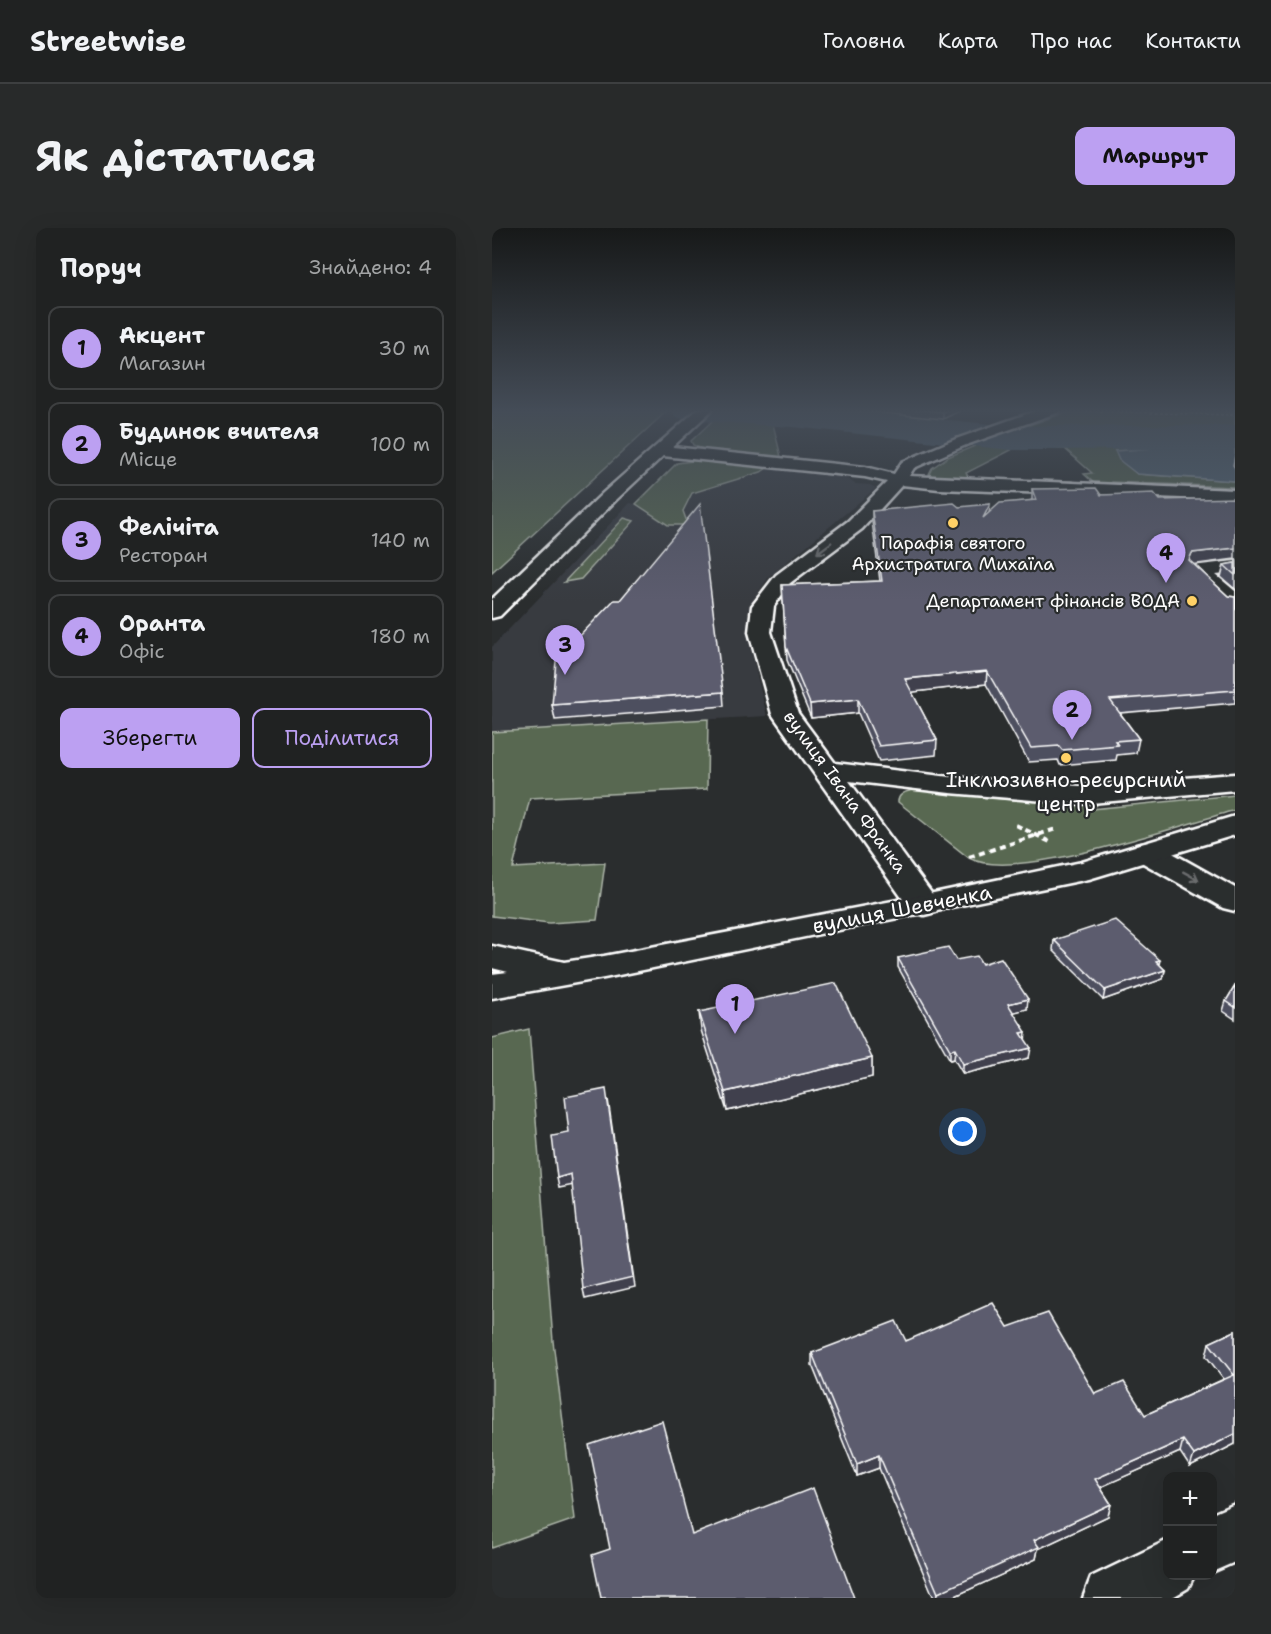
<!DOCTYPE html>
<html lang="uk">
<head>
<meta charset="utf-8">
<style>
  :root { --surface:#202222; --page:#282a2a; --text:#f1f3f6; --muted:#a2a4a5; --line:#3d3f40; --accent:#bca0f2 }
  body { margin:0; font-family:"Shantell Sans",sans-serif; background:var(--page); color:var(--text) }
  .controls { position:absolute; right:18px; bottom:18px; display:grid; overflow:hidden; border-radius:12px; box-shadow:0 6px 24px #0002 }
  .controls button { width:54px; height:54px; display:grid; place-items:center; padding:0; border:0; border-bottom:2px solid var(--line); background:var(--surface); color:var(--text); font:30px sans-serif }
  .you { position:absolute; left:471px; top:904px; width:21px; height:21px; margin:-15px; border:4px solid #fff; border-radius:50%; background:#1a73e8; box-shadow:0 0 0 9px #1a73e833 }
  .badge { display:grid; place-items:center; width:39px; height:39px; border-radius:50%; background:var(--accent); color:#111; font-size:20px; font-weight:700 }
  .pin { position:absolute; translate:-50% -50px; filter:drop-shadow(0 2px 3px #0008) }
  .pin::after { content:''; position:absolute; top:32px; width:21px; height:18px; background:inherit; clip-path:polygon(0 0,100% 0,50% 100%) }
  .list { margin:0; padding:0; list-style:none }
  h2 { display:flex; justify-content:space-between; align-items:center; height:78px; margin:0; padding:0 24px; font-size:26px }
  h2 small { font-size:20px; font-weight:400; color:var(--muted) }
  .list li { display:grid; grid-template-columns:39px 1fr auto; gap:18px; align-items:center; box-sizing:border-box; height:84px; margin:0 12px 12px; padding:0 12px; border:2px solid var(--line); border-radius:12px }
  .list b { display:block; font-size:22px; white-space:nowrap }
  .list p { margin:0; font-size:20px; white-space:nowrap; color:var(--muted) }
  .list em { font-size:20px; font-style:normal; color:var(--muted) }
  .actions { display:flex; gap:12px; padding:18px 24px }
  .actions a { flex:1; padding:14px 0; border:2px solid var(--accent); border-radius:12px; text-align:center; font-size:21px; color:var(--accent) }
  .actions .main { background:var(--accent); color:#111 }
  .map { position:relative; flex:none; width:743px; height:1370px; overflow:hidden; border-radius:12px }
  header { display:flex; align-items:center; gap:36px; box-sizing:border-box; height:84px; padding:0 30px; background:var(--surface); border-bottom:2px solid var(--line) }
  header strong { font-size:28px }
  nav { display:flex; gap:33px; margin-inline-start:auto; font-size:21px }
  .intro { display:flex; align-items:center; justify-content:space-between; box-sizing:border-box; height:144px; padding:0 36px }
  h1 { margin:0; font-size:42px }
  .button { padding:15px 27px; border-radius:12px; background:var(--accent); color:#111; font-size:21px; font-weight:700 }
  main { display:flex; gap:36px; padding:0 36px }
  aside { flex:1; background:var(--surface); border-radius:12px; box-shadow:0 6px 24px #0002 }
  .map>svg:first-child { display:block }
</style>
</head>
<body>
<header>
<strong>Streetwise</strong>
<nav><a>Головна</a><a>Карта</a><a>Про нас</a><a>Контакти</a></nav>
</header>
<div class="intro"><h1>Як дістатися</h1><a class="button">Маршрут</a></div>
<main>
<aside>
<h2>Поруч<small>Знайдено: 4</small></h2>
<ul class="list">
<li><span class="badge">1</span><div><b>Акцент</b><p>Магазин</p></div><em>30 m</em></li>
<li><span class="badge">2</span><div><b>Будинок вчителя</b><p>Місце</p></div><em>100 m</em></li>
<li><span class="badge">3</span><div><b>Фелічіта</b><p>Ресторан</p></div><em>140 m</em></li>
<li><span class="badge">4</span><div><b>Оранта</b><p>Офіс</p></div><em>180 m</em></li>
</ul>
<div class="actions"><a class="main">Зберегти</a><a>Поділитися</a></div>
</aside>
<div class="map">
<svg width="743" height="1370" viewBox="0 0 743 1370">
  <rect width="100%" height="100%" fill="#2a2d2e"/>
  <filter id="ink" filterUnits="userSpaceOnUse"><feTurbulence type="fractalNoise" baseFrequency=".0167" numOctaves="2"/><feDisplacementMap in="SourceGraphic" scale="12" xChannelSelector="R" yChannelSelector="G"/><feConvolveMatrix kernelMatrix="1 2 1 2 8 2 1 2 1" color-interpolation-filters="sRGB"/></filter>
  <g filter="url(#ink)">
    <polygon fill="#393b41" points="278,238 347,245 363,256 378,257 384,260 277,349 257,378 255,405 275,488 0,504 0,419 138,275 144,276 176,297 196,297 191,283 200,265 269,244"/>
    <g fill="#586851" stroke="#acb4a8" stroke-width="1.5">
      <polygon points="0,181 177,181 0,344"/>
      <polygon points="233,181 312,181 308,184 490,201 459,212 392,199 331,195 281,196 289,229 210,221 201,217 199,213"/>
      <polygon points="585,181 720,181 743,185 743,218 664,220 623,223 645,246 743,253 743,259 619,254 615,258 603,256 592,246 600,245 573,221 521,221 474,245 477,250 580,253 584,256 439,249 441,248 437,246 440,240 456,229 490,215 587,215 583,207 512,206"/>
      <polygon points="208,232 278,238 269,244 200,265 191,283 196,297 176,297 144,276 185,235"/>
      <polygon points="132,290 142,293 89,351 72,354"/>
      <polygon points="216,491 215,561 38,570 21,640 113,635 105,692 57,695 0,688 0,504"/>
      <path d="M422 562 521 572 608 575 599 581 743 567V582C690 597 522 655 477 630L406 574C406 566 415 563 422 562Z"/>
      <polygon points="37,801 61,1113 83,1291 0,1320 0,810"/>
    </g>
    <polygon fill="#526676" stroke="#97a3ad" stroke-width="1.5" points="743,218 743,253 645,246 627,232 623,223 664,220"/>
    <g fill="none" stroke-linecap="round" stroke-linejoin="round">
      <polygon fill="#526676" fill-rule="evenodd" points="178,181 341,181 519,198 743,197 743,221 519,222 301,199 196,192 183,189"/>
      <g stroke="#fff" stroke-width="5">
        <g id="minor">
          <polygon points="549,181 569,181 567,184 474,217 422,240 417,248 743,262 743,272 447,261 410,257 370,301 298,355 282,378 279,404 306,485 343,535 458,549 588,558 743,546 743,562 588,576 458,565 357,553 448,677 444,684 432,687 420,684 280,486 257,404 260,378 284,347 356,293 395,254 373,249 171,228 163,223 171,218 373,239 402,246 410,234 464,211"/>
          <polygon points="743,333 743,345 724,347 743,363 743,380 735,379 697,342 700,338"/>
          <polygon points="655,615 666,617 743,660 743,683 731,680 644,631 640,624 644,617"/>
          <polygon points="743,1276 743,1334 720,1344 720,1286"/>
          <polygon points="676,1312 676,1348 702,1348 696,1360 679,1370 591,1370 599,1349"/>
        </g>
      </g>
      <g stroke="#fff" stroke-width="5">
        <g id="major">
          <polygon points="206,181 221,181 124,272 8,388 0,390 0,371 112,264"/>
          <polygon points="743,588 743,607 597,651 112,750 0,770 0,746 16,744 0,740 0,718 72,734 112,728 432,667 590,634"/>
        </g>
      </g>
      <polyline stroke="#fff" stroke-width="1.5" stroke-dasharray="3 2" stroke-linecap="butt" points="593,183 743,187"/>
      <g stroke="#fff" stroke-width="4" stroke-dasharray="6 4.5" stroke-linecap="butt">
        <polyline points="524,597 558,614"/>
        <polyline points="477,629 564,601"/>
      </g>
      <use href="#minor" fill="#2a2d2e" fill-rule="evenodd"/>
      <use href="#major" fill="#2a2d2e" fill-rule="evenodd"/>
    </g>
    <g fill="#4e4f5f" stroke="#fff" stroke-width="1.5">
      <polygon points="351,181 471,181 451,191"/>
      <polygon points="743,227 743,240 741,237"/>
      <polygon points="540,261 668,272 743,331 702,336 736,368 743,369 743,475 628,485 647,511 644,525 625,527 624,532 568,537 566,532 537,534 494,456 420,464 445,512 444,527 387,533 366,485 319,490 295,432 290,357 388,353 380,294 380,283 467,279 497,285 540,272"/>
      <polygon points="743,335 743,361 729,349 732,337"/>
      <polygon points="231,464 232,478 63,492 60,477"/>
      <polygon points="562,712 668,732 667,736 673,742 671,751 611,772 561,722"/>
      <polygon points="406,730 464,732 535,781 521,784 533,813 537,830 471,846 462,831 458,832 406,739"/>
      <polygon points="743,758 743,791 731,783 734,773"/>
      <polygon points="207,784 380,830 380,849 235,883 209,802"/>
      <polygon points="516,1099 603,1166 653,1187 732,1151 714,1128 717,1115 743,1103 743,1216 698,1239 688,1224 608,1259 619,1276 616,1288 546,1321 544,1331 459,1370 442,1370 387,1240 365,1248 320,1137 320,1125"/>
    </g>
    <g fill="#40404d" stroke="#fff" stroke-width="1.5">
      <polygon points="458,181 471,181 451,191 451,184"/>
      <polygon points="498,276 497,287 491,290"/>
      <polygon points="743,320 743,331 698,337 697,332 700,325"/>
      <polygon points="495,443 494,456 413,465 413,451"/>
      <polygon points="366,471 366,485 319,490 318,476"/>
      <polygon points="673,742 671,751 611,772 613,762"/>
      <polygon points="536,771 535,781 515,786 516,776"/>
      <polygon points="534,804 533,814 529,805"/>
      <polygon points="539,820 537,830 471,846 471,836"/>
      <polygon points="463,821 462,831 458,832 458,822"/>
      <polygon points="380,830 380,849 235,883 233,864"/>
      <polygon points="116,871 143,1059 93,1071 91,1061"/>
      <polygon points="79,946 82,957 67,960 65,950"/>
      <polygon points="743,1206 743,1216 698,1239 702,1227"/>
      <polygon points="691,1212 688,1224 600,1263 603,1251"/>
      <polygon points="387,1227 387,1240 365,1248 365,1236"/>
      <polygon points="619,1276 616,1288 546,1321 544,1331 459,1370 445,1370 446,1365 542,1312"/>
    </g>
    <g fill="#5b5c6e" stroke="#fff" stroke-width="1.5">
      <polygon points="418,181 458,181 451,184"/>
      <polygon points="604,260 609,267 662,265 668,272 743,270 743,320 700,325 697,332 736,368 743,369 743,462 618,472 647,511 623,513 626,517 570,522 567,518 539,520 495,443 413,451 445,512 387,518 366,471 318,476 294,419 290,357 390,353 380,283 462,275 467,279 498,276 491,290 508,275 544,272 540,261"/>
      <polygon points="208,276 231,464 60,477 64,433 122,372 128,372"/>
      <polygon points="743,335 743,347 732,337"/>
      <polygon points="623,692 668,732 664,733 673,742 613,762 562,712"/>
      <polygon points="456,719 464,732 485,728 490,736 509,730 536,771 516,776 534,804 529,805 539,820 471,836 463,821 458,822 406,730"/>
      <polygon points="344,755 380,830 233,864 207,784"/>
      <polygon points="743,758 743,779 734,773"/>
      <polygon points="114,861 141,1049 91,1061 79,946 65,950 60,908 77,905 73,869"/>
      <polygon points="501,1075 516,1099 556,1085 603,1166 632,1154 653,1187 742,1147 717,1115 743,1103 743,1206 702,1227 691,1212 603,1251 619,1276 542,1312 547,1319 446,1365 387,1227 365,1236 320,1125 404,1093 414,1113"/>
      <polygon points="170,1193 200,1307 321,1260 362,1370 109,1370 100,1327 118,1321 97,1217"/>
    </g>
    <defs><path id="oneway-shaft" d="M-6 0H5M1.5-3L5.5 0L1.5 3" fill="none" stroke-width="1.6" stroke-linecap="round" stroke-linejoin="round" transform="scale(1.5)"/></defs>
    <g stroke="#6a6c6d">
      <use href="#oneway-shaft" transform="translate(332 320) rotate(143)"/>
      <use href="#oneway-shaft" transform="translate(699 648) rotate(29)"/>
    </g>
  </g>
  <linearGradient id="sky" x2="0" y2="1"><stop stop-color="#171919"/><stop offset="0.49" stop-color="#444c57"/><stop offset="1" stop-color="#444c57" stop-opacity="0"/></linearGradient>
  <rect width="743" height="373" fill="url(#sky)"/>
  <g fill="#ffd166" stroke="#2a2d2e" stroke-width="2">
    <circle cx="461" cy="295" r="6"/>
    <circle cx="700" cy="373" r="6"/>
    <circle cx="574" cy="530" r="6"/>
  </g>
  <g text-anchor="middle" stroke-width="4.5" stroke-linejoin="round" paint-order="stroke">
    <g font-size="18" fill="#fff" stroke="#2a2d2e">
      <text x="461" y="321">Парафія святого<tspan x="461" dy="21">Архистратига Михаїла</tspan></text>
      <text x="688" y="379" text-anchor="end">Департамент фінансів ВОДА</text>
    </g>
    <g font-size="18" fill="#fff" stroke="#2a2d2e">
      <text transform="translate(353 564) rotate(54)" y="6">вулиця Івана Франка</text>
    </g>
    <g font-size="21" fill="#fff" stroke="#2a2d2e">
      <text x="574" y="559">Інклюзивно-ресурсний<tspan x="574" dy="24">центр</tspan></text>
    </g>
    <g font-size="21" fill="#fff" stroke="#2a2d2e">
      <text transform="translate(410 681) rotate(-11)" y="7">вулиця Шевченка</text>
    </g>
  </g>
</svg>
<div class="controls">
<button>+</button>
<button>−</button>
</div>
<div class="you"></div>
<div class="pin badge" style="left:243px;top:806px">1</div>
<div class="pin badge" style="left:580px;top:512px">2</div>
<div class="pin badge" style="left:73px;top:447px">3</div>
<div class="pin badge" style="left:674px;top:355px">4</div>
</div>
</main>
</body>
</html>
